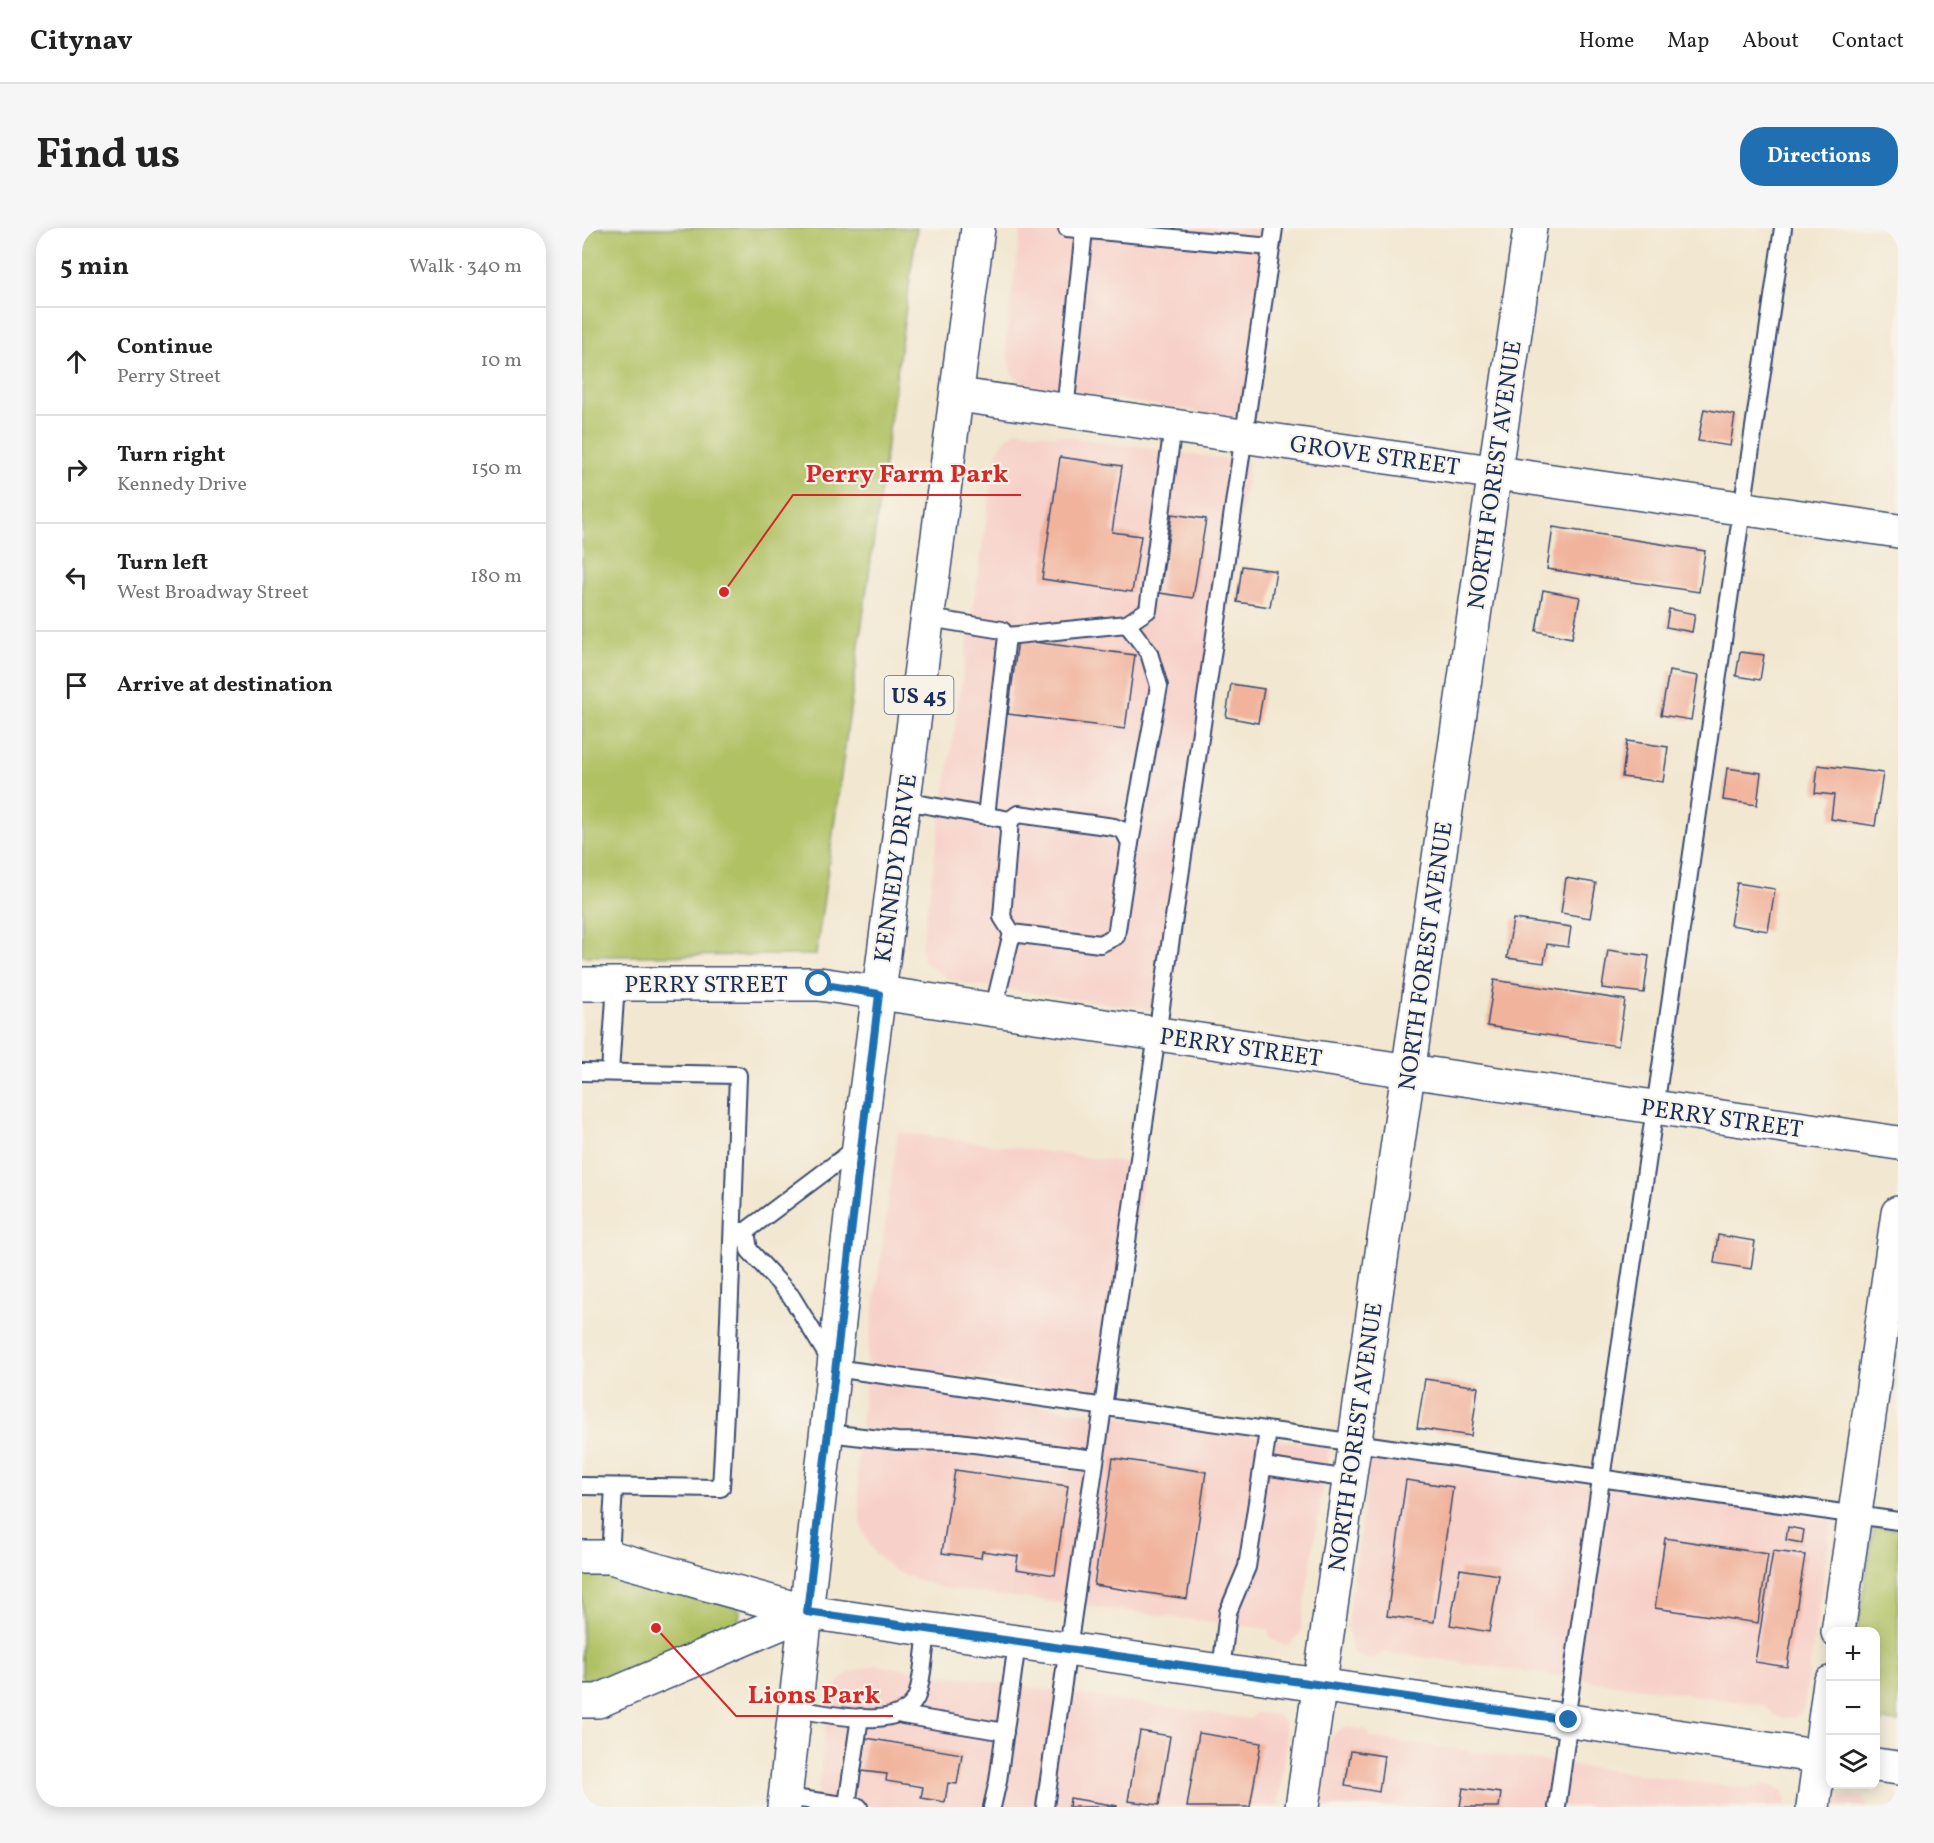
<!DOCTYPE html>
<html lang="en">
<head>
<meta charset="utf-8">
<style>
  :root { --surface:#fff; --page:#f6f6f6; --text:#222; --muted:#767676; --line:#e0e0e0; --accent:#1f6fb2 }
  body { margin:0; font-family:Vollkorn,serif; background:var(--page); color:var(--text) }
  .controls { position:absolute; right:18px; bottom:18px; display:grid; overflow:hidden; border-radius:12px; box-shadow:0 3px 15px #0003 }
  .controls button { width:54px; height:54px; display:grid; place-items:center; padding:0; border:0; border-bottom:2px solid var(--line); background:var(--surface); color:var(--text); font:30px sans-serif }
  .stop { position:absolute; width:18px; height:18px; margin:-14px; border:4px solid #1f6fb2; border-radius:50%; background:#fff }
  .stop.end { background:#1f6fb2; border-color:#fff; box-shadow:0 2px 6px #0008 }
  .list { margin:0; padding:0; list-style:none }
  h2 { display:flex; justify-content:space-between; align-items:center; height:78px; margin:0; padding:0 24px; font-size:26px }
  h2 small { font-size:20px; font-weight:400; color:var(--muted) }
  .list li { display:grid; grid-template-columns:39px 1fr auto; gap:18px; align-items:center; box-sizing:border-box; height:108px; padding:0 24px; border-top:2px solid var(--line) }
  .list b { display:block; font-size:22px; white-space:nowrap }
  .list p { margin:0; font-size:20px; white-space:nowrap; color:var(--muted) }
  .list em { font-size:20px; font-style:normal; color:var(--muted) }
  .icon { flex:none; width:33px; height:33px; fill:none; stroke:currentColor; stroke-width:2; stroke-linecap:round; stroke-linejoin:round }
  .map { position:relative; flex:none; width:1316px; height:1579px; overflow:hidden; border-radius:24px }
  header { display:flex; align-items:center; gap:36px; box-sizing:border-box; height:84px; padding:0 30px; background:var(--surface); border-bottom:2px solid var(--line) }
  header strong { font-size:28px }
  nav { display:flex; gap:33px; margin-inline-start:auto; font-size:21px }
  .intro { display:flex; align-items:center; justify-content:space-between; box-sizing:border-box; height:144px; padding:0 36px }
  h1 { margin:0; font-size:42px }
  .button { padding:15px 27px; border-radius:24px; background:var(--accent); color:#fff; font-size:21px; font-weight:700 }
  main { display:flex; gap:36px; padding:0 36px }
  aside { flex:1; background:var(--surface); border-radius:24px; box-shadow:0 3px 15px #0003 }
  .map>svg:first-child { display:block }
</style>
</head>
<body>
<header>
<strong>Citynav</strong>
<nav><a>Home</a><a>Map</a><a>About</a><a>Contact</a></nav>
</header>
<div class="intro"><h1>Find us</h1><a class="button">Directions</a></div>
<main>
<aside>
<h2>5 min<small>Walk · 340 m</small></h2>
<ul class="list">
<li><svg class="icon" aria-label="ahead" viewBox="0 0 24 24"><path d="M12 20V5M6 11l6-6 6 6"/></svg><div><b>Continue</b><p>Perry Street</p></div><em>10 m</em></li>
<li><svg class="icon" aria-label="right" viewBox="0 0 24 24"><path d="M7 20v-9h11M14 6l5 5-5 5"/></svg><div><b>Turn right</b><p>Kennedy Drive</p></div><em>150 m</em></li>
<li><svg class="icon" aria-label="left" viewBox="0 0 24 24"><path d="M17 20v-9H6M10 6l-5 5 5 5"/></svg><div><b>Turn left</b><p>West Broadway Street</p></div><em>180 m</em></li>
<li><svg class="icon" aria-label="arrive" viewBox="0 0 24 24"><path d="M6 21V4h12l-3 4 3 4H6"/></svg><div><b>Arrive at destination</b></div></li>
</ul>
</aside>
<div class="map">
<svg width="1316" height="1579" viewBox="0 0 1316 1579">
  <rect width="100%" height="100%" fill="#f7f3e8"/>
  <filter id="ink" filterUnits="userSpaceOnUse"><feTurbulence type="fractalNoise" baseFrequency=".0167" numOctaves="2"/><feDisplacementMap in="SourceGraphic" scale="12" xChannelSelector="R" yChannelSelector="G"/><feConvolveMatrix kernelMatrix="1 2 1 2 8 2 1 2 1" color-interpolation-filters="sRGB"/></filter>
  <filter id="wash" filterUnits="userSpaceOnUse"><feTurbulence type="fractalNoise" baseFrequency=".008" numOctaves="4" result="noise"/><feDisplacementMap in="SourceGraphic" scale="24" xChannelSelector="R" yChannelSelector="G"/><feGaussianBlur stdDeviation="1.35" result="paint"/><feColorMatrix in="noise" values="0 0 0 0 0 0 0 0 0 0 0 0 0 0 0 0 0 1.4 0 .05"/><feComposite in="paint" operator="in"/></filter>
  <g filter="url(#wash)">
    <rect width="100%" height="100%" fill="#f2e7d0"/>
    <g fill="#f7d1c9">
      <polygon points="439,0 701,0 673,192 456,160 439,154 430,146 423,116"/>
      <polygon points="435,202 667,234 587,784 386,756 367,751 341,733 339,719 413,235 416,222 425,210"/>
      <polygon points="316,904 563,937 531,1169 284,1136"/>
      <polygon points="284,1153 747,1219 718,1406 708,1416 700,1417 688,1409 686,1401 360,1360 314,1344 293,1326 280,1301 277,1278 275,1232"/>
      <polygon points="789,1225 1250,1293 1222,1478 1219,1485 1211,1490 1202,1490 1192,1487 1182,1477 804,1424 788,1432 771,1426 765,1398"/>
      <polygon points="293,1437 668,1491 674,1485 693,1486 701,1492 705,1509 696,1579 234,1579 247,1472 254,1457 266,1445"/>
      <polygon points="763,1499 784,1502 789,1510 1166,1561 1184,1556 1201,1562 1205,1579 737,1579 747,1514 754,1504"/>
      <polygon points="1271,1567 1280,1569 1287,1579 1251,1579 1260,1569"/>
    </g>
    <g fill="#b0c164" stroke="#667861" stroke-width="1.5">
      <polygon points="0,0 335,0 234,727 0,728"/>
      <polygon points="1292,1298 1316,1301 1316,1495 1302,1492 1294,1500 1294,1404 1275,1403"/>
      <path d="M0 1346H18L136 1369 153 1377 158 1383 156 1398C101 1411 56 1443 0 1452Z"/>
    </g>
    <g id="blocks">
      <g fill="#f1b39c">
        <polygon points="1122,181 1153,187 1148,218 1116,213"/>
        <polygon points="478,229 540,238 530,304 559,308 550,364 460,351"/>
        <polygon points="590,286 624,291 611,370 578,365"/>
        <polygon points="971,299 1123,323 1117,364 965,341"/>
        <polygon points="660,338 694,343 688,379 655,374"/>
        <polygon points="961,362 998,369 990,410 954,403"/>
        <polygon points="1087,381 1113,386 1110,404 1084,399"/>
        <polygon points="436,412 553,427 543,501 426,486"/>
        <polygon points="1158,424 1182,427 1178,452 1154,448"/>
        <polygon points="1087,443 1116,448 1109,492 1079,487"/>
        <polygon points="649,456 682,461 676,495 644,489"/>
        <polygon points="1045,513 1086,519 1081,554 1040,549"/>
        <polygon points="1236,537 1301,545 1293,598 1249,591 1252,567 1233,565"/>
        <polygon points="1145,540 1179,545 1175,577 1141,572"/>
        <polygon points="984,650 1014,655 1008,690 979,685"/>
        <polygon points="1155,655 1193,661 1186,703 1148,697"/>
        <polygon points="931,691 989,699 986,719 965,716 962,735 925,730"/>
        <polygon points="1026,722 1067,728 1062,765 1020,760"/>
        <polygon points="912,752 1043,772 1036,818 905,798"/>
        <polygon points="1136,1007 1173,1013 1169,1041 1132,1035"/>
        <polygon points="843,1151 896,1159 889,1208 835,1200"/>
        <polygon points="531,1230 624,1244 605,1371 512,1357"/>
        <polygon points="373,1242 486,1258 473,1347 434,1341 436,1328 400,1323 399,1330 360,1325"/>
        <polygon points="824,1252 871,1259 852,1394 805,1388"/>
        <polygon points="1206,1299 1222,1302 1220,1315 1204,1312"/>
        <polygon points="1083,1310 1186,1326 1176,1395 1073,1380"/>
        <polygon points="1191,1323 1223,1327 1205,1439 1173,1434"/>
        <polygon points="878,1341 917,1347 907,1404 868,1397"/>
        <polygon points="558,1503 588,1508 577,1577 546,1573"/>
        <polygon points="617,1505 679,1515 668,1579 605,1579"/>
        <polygon points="284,1510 380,1526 375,1556 366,1555 363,1574 339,1570 341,1559 304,1553 305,1546 279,1543"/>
        <polygon points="769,1523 802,1528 797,1564 763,1558"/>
        <polygon points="881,1560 919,1565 917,1579 878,1579"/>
        <polygon points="488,1570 535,1578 535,1579 487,1579"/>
      </g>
    </g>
  </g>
  <g filter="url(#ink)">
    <use href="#blocks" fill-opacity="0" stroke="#3b4b6f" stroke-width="1.5"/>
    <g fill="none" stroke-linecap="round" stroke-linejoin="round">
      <g stroke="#3b4b6f" stroke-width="20">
        <g id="service">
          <polyline points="485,0 689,19"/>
          <polyline points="483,183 502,2"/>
          <polyline points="347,390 420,402 425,408 404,588"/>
          <polyline points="545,396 567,425 577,458 548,615"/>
          <polyline points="425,408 545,396 566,382 591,198"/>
          <polyline points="322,573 428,592 436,586 532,599 542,603 548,615 534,708 518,716 430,705 420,689 428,592"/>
          <polyline points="411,783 430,705"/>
          <path d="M0 844 156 847C151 985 147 1122 139 1260L0 1258"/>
          <polyline points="28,844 34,756"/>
          <polyline points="154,1003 164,1003 277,918"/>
          <polyline points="164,1003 167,1022 209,1068 253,1140 1316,1293"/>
          <polyline points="246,1205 315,1213 376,1214 513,1231"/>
          <polyline points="681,1238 767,1251"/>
          <polyline points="28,1329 32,1259"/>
          <polyline points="639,1443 646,1384 665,1339 686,1203"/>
          <path d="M213 1481C245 1485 317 1505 334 1470 340 1458 343 1418 345 1402"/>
          <polyline points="320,1487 423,1504"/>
          <polyline points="984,1492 1201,0"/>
          <polyline points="203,1569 277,1579"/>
          <polyline points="265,1577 278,1489"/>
          <polyline points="410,1579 416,1553 435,1415"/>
          <polyline points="463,1579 692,0"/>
          <polyline points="975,1579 987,1492"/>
        </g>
      </g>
      <g stroke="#3b4b6f" stroke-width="36">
        <g id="minor">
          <polyline points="377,167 1316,303"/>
          <polyline points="0,756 237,756 1316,915"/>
          <polyline points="0,1329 28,1329 225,1384"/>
          <polyline points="1256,1404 1316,985"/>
          <polyline points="0,1473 16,1473 225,1384"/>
          <polyline points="720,1579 948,0"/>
          <polyline points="1231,1579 1248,1455"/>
        </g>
      </g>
      <g stroke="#3b4b6f" stroke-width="36">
        <g id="secondary">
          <polyline points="225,1384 1248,1530"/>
          <polyline points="1294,1537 1316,1540"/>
        </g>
      </g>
      <g stroke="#3b4b6f" stroke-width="36">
        <polyline id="primary" points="202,1579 277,918 396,0"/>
      </g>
      <use href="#service" stroke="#fff" stroke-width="16"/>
      <use href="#minor" stroke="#fff" stroke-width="33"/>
      <use href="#secondary" stroke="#fff" stroke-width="33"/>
      <use href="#primary" stroke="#fff" stroke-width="33"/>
    </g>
  </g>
  <g fill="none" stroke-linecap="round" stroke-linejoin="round" filter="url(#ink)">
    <polyline stroke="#1f6fb2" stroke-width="8" points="237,756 297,766 225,1384 987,1492"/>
  </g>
  <g text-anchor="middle" stroke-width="4.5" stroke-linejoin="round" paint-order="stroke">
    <rect fill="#f7f3e8" stroke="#5d6a87" stroke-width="1.5" x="302.5" y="448" width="69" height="38" rx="4.5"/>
    <g font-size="22" font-weight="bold" fill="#1b2f5e">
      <text x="337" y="475">US 45</text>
    </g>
    <g font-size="24" fill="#1b2f5e" stroke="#f7f3e8">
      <text transform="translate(793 227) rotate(8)" y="8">GROVE STREET</text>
      <text transform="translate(912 247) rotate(-82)" y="8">NORTH FOREST AVENUE</text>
      <text transform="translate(313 640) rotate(-82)" y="8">KENNEDY DRIVE</text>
      <text transform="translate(843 728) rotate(-82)" y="8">NORTH FOREST AVENUE</text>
      <text x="124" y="764">PERRY STREET</text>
      <text transform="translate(659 819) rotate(8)" y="8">PERRY STREET</text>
      <text transform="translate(1140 890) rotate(8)" y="8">PERRY STREET</text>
      <text transform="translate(773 1209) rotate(-82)" y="8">NORTH FOREST AVENUE</text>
    </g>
  </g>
  <path fill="none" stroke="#d62828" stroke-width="2" d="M142 364L211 267H439M74 1400L154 1488H311"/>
  <g fill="#d62828" stroke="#f7f3e8" stroke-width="2">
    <circle cx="142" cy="364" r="6"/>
    <circle cx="74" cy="1400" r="6"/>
  </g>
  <g font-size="26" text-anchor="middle" font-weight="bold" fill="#d62828" stroke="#f7f3e8" stroke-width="4.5" stroke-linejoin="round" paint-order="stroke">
    <text x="325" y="254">Perry Farm Park</text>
    <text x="232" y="1475">Lions Park</text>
  </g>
</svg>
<div class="controls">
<button>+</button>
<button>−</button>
<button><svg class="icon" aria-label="layers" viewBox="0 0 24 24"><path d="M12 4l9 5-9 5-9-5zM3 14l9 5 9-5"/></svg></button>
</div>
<div class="stop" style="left:237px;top:756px"></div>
<div class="stop end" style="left:987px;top:1492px"></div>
</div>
</main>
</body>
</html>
